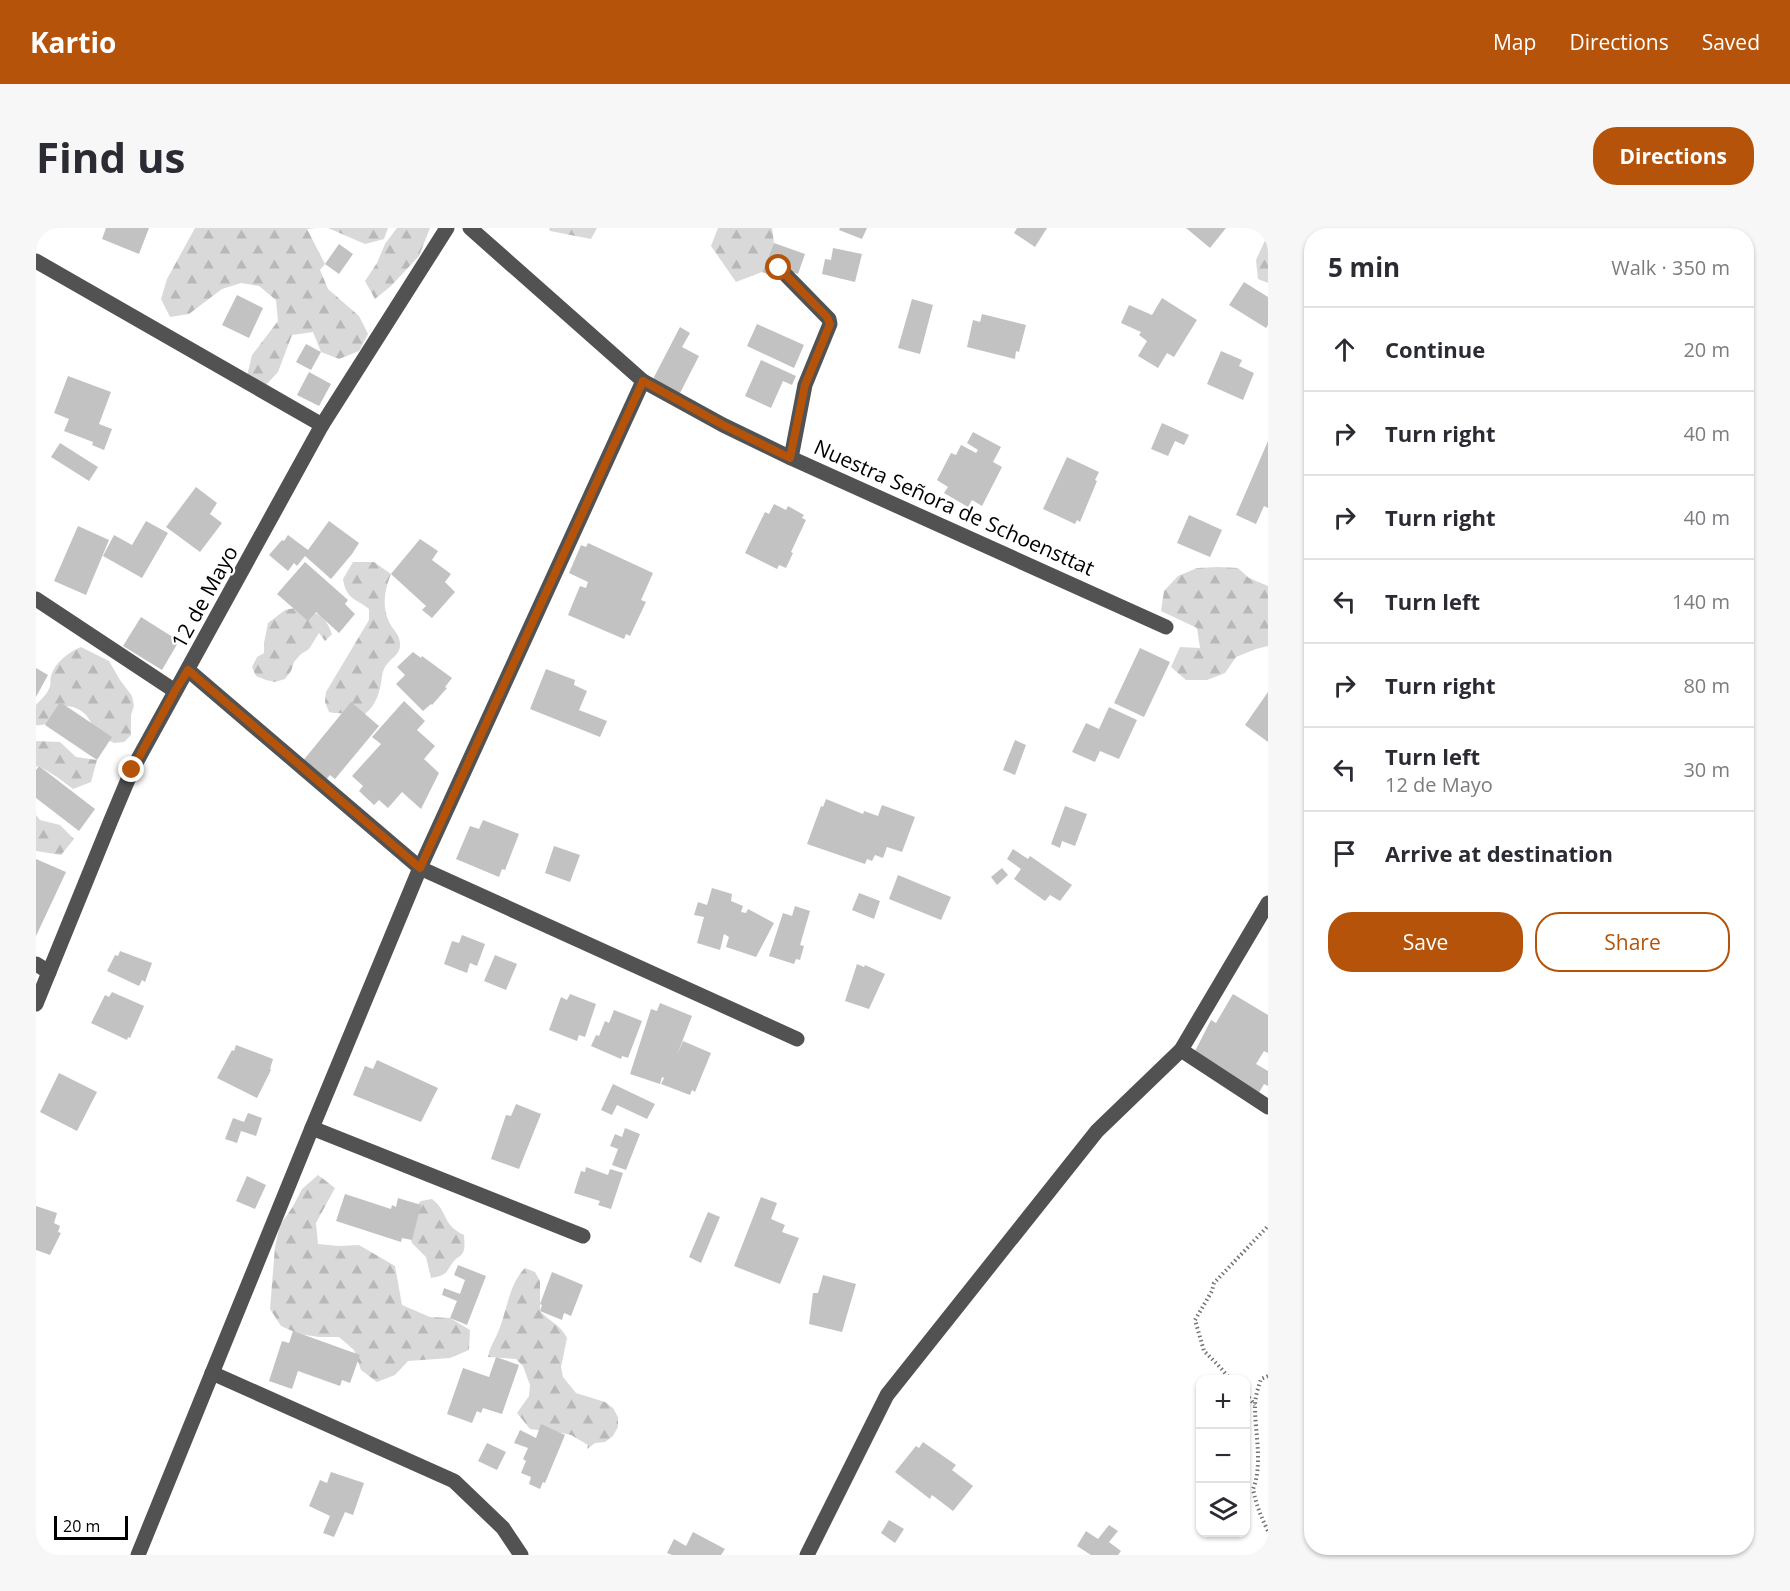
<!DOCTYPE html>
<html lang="en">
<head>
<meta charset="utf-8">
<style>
  :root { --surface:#fff; --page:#f7f7f7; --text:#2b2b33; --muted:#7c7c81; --line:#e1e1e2; --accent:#b45309 }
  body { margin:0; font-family:"Open Sans",sans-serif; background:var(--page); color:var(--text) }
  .controls { position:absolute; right:18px; bottom:18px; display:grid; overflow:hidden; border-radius:12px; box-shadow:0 2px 4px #0004 }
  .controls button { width:54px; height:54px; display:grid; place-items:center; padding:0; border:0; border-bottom:2px solid var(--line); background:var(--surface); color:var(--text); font:30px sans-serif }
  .scale { position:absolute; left:18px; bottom:15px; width:74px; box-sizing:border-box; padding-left:6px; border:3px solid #000; border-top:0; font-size:16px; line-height:21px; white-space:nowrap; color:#000; -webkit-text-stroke:4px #fff; paint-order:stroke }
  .stop { position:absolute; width:18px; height:18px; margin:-14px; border:4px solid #b45309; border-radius:50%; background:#fff }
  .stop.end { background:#b45309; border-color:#fff; box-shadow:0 2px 6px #0008 }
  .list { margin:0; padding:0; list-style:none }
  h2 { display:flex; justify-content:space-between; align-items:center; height:78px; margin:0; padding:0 24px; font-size:26px }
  h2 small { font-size:20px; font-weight:400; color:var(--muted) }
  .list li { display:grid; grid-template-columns:39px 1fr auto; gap:18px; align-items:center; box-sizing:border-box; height:84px; padding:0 24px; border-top:2px solid var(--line) }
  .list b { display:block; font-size:22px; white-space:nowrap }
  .list p { margin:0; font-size:20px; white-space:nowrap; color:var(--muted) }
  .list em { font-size:20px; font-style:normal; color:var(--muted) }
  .actions { display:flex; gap:12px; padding:18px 24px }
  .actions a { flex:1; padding:14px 0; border:2px solid var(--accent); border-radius:24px; text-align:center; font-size:21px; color:var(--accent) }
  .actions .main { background:var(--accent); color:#fff }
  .icon { flex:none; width:33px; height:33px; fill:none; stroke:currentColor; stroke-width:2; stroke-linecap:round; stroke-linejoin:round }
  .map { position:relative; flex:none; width:1232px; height:1327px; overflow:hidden; border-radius:24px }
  header { display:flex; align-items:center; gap:36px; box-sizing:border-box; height:84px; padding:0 30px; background:var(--accent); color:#fff }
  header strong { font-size:28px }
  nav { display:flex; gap:33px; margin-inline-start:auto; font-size:21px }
  .intro { display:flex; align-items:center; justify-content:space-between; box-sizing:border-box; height:144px; padding:0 36px }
  h1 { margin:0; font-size:42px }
  .button { padding:15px 27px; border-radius:24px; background:var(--accent); color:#fff; font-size:21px; font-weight:700 }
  main { display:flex; gap:36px; padding:0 36px }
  aside { flex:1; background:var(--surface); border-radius:24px; box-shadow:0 2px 4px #0004 }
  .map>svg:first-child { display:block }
</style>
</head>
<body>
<header>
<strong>Kartio</strong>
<nav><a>Map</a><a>Directions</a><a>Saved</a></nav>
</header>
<div class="intro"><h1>Find us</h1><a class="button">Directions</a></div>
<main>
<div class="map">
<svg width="1232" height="1327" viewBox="0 0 1232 1327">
  <defs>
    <pattern id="forest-firs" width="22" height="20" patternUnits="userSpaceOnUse" patternTransform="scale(1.5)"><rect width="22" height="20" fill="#d9d9d9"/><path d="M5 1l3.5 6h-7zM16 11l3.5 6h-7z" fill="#b8b8b8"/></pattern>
  </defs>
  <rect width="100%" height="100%" fill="#fff"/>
  <g fill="url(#forest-firs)">
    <polygon points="159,0 280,0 271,1 289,36 284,42 292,61 323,88 332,106 323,123 303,131 285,124 277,104 256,107 242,144 229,158 211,148 216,127 242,93 240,72 223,58 205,55 186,61 153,86 134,89 125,71 131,51"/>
    <polygon points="292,0 352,0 348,11 329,16"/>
    <polygon points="361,0 394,0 383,28 355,58 339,71 329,53 341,35 349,16"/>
    <polygon points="513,0 561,0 555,11 514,3"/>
    <polygon points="682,0 736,0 738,15 726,44 700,54 675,18"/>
    <polygon points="1232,6 1232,55 1222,51 1220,32"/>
    <path d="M317 334H338L355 346C348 363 345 382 356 399 360 405 363 407 364 415 365 428 353 430 348 441 346 445 346 450 345 455 343 467 339 478 329 486 316 484 305 487 293 484L289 474 290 464 333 392V381C319 370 310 371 307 351Z"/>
    <polygon points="1182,339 1202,340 1213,350 1232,358 1232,418 1220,421 1200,429 1189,445 1171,452 1150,452 1135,439 1144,419 1164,420 1161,400 1125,383 1128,363 1142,348 1161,340"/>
    <path d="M259 380C279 384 288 384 296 406L289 413 283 405 273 421 265 426 258 434 255 443 249 451 239 454 230 452 220 448 216 439 221 429 228 425V415L232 395 249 382Z"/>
    <path d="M45 419 73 433 84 452 96 468 98 478 95 487V507L88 514 78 515 60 506C54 490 48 480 31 478 23 487 13 499 0 497V477C5 471 12 466 14 458 15 455 14 451 15 448 19 434 33 424 45 419Z"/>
    <polygon points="0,513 24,514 40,529 61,532 55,554 37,561 21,549 3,538 0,539"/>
    <polygon points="0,587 4,592 24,597 38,611 25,627 0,623"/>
    <polygon points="282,947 299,960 280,995 282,1016 303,1018 323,1017 359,1038 366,1077 394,1089 414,1090 434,1102 433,1122 414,1130 372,1133 359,1147 341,1154 325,1142 318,1122 303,1109 283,1109 263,1106 245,1098 234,1081 239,1019 244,997 256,980 266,961"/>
    <path d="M396 971C413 984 405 996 428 1007 428 1013 430 1021 426 1026 424 1029 420 1030 418 1033 409 1044 413 1047 395 1050L390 1029 376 1015 373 1005 378 980 385 973Z"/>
    <path d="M489 1040 499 1044 504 1053V1083C514 1094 524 1096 531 1110L525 1139 527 1149 540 1165 569 1174 577 1180 582 1189V1199L577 1208 569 1214 559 1215 551 1221 552 1217 535 1207 526 1205 494 1201 481 1185 493 1168 494 1157 487 1138 480 1131 452 1129C454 1118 459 1112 463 1102 471 1082 473 1056 489 1040Z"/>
  </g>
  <g fill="#c2c2c2">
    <polygon points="70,0 113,0 103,26 66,11"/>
    <polygon points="804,0 831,0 826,11 803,2"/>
    <polygon points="981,0 1011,0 999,19 978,5"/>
    <polygon points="1150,0 1190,0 1174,20"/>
    <polygon points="738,15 769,26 762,46 743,39 739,49 726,44"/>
    <polygon points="303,16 317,26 303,46 289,36"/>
    <polygon points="797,20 826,26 819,54 786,46 789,31 795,32"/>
    <polygon points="1208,54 1232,69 1232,97 1230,100 1193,77"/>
    <polygon points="201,67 227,80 213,110 186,97"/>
    <polygon points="1126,70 1161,92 1138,129 1131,125 1122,140 1102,128 1111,113 1103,107 1105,104 1085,95 1093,77 1116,87"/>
    <polygon points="876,71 897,77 884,126 862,120"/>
    <polygon points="946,86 990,97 983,124 980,123 979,131 931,119 937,92 944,94"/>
    <polygon points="721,96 768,117 758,140 711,118"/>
    <polygon points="644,99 654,105 646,119 663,128 643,167 616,153"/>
    <polygon points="270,116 285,124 275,142 260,134"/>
    <polygon points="1185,123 1206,132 1203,138 1218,145 1207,172 1171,156"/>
    <polygon points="725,132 760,148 756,157 747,153 735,180 709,168"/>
    <polygon points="273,144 295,156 283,178 261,167"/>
    <polygon points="32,148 75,164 63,196 76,201 68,222 56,217 57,214 28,203 33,191 18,185"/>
    <polygon points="1126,195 1153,207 1148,217 1139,213 1132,228 1115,221"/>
    <polygon points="937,204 965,219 957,234 966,239 946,278 936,272 932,279 908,265 912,259 901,252 915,225 920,227 925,217 940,225 942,222 931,215"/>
    <polygon points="1232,213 1232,280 1228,278 1220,296 1200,287"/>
    <polygon points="24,215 62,239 53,253 15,229"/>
    <polygon points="1031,229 1063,244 1059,252 1061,253 1044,294 1041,292 1039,296 1007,281"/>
    <polygon points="160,259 181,275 174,286 186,295 164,324 130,299"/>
    <polygon points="738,276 750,282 752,278 768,287 766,290 770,292 755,324 757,325 750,340 743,337 741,341 709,325 729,284 733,286"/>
    <polygon points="1153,287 1186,302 1174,329 1141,315"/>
    <polygon points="110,293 132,305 106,350 67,328 78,307 96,317"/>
    <polygon points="293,293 323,315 316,326 295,351 269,328 261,338 258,335 252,343 233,327 246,312 248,313 252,307 272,322"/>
    <polygon points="42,298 73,312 50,367 18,353"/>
    <polygon points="384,311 402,323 396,332 415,346 409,354 419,364 396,390 386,382 390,378 355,346"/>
    <polygon points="552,315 617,345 605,372 610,374 594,408 590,406 588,411 532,387 544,358 550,360 552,354 533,345 545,317 550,319"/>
    <polygon points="269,334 312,372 309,376 319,386 303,405 280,384 272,393 241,366"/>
    <polygon points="105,389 143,413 126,442 87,418"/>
    <polygon points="1104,420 1134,434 1108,489 1078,475"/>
    <polygon points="377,424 385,430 386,428 416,450 409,459 411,460 396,477 395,476 387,483 360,456 369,447 361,439"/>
    <polygon points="0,440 12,447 0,469"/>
    <polygon points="510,441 539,452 538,457 551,463 543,482 571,493 564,509 494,481"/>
    <polygon points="1232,464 1232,514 1209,497"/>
    <polygon points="368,473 389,493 381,502 399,518 388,531 403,545 385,581 366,564 352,580 343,572 338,577 323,563 327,558 316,548 345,516 336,509"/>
    <polygon points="24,474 76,509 61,532 9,497"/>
    <polygon points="315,474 343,498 299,551 294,547 288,554 266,534"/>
    <polygon points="1073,479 1101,492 1083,531 1064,523 1059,534 1036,524 1050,495 1063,501"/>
    <polygon points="979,512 990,517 979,547 967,542"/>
    <polygon points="3,538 59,581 43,603 0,570 0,542"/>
    <polygon points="790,571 827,586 828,583 842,588 846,577 879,589 866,624 851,619 847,630 839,627 836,633 831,631 829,636 771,616 785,578 787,579"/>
    <polygon points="1029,578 1051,586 1039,618 1026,613 1024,620 1015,616"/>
    <polygon points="447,592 483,606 469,642 466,641 463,649 420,631 434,598 443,601"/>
    <polygon points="518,618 544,627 534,654 509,645"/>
    <polygon points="977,621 992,631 994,628 1036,657 1024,673 1014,667 1009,673 978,651 985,641 971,631"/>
    <polygon points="0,631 30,644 0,708"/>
    <polygon points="966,640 972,647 961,657 955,649"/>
    <polygon points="862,647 915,669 905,692 853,671"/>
    <polygon points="676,660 696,666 695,673 707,678 705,684 710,685 712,681 738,695 720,729 690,719 693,709 688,706 684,722 661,715 668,689 658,687 662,674 671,677"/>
    <polygon points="823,665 844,673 838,691 816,682"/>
    <polygon points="759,678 774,683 764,717 768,718 764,732 760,731 758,736 733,728 747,685 756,688"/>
    <polygon points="426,707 449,716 441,738 434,735 431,745 408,736 416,713 423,715"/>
    <polygon points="84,723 116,735 109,754 106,752 103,758 71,743 79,727 82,728"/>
    <polygon points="459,727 481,736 470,762 448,753"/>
    <polygon points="821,736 828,739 829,737 849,746 833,781 809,773"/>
    <polygon points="76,764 108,778 94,810 92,809 91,812 55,795 69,767 73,769"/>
    <polygon points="534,766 560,776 549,809 543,807 541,813 513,802 525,769 531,772"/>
    <polygon points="1197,766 1232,787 1232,825 1228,823 1220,836 1232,843 1232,858 1228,856 1221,868 1157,827 1175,792 1180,795"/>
    <polygon points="624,775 656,788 641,827 647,813 675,825 659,864 656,862 654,867 625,856 628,850 626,849 624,856 594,846 615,781 621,783"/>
    <polygon points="578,782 606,793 592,830 586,828 585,831 555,818 560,807 563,808 569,793 573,795"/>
    <polygon points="200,817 237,831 234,841 235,842 221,870 181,850 196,822 198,823"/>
    <polygon points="341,832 402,860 385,894 317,867 329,838 337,841"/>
    <polygon points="23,845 61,864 41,903 4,884"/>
    <polygon points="577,856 619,876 611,891 581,877 576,887 565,882"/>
    <polygon points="480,876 505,886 483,941 455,931 470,887 475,888"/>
    <polygon points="212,885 226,890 220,908 205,903 201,915 189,911 197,890 208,894"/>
    <polygon points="589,900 604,906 590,942 576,937 582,921 574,918 579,906 586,909"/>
    <polygon points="550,939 572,947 574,941 587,945 575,981 562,977 564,973 538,965 545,943 549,944"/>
    <polygon points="211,948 230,957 219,981 200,973"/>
    <polygon points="309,966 355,981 356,977 360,979 362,970 385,977 376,1012 366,1010 365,1014 300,993"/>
    <polygon points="725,969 741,975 735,991 749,997 746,1004 763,1010 744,1056 698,1038"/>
    <polygon points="0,978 21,985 18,995 24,998 22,1004 25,1005 14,1027 0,1022"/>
    <polygon points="672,984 684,989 665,1035 653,1029"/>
    <polygon points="422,1037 450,1048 431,1097 414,1090 421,1073 406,1067 408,1060 424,1066 429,1052 418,1047"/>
    <polygon points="516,1044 547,1057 535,1088 528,1085 526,1092 504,1083 506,1077 504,1076"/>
    <polygon points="787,1047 820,1056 806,1104 773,1096 777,1065 782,1065"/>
    <polygon points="257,1103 324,1127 314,1155 306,1152 304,1158 262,1143 256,1161 233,1153 246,1113 253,1115"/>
    <polygon points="460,1129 483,1137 466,1186 447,1180 445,1185 441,1183 436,1195 411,1186 427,1140 453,1149"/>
    <polygon points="505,1196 529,1207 509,1255 507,1254 504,1261 493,1256 495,1249 485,1245 490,1233 487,1231 492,1220 478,1215 484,1202 500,1210"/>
    <polygon points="887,1214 920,1237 916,1242 937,1258 917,1283 896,1267 894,1271 859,1244 880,1218 883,1220"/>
    <polygon points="451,1215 470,1224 461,1242 442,1233"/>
    <polygon points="295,1244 328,1255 317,1287 309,1284 298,1309 287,1305 294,1288 273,1278 284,1252 291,1255"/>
    <polygon points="853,1292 868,1301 859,1315 845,1305"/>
    <polygon points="1073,1297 1082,1303 1073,1314 1085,1323 1082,1327 1055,1327 1041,1318 1050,1303 1062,1311"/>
    <polygon points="657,1304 689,1321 685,1327 636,1327 631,1325 638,1311 650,1318"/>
  </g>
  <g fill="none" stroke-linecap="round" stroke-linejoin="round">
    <g stroke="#747474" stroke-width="4" stroke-dasharray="1.5 3" stroke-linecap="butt">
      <path d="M1232 1148 1225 1151C1222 1160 1219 1169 1219 1179 1219 1205 1227 1237 1217 1261 1220 1276 1225 1289 1232 1303"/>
      <polyline points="1195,1152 1182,1137 1168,1123 1159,1092 1176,1063 1178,1055 1232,998"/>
      <polyline points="1210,1166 1219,1177"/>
    </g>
    <g stroke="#525252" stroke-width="15">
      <polyline points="434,0 607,153 687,197 755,230 1130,399"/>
      <polyline points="0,33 286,197"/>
      <polyline points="743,40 793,91 794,96 769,157 755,230"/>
      <polyline points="0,371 139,463"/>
      <polyline points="152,442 384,640 761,811"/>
      <polyline points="0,736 13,744"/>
      <polyline points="0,776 75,592 96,542 286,197 411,0"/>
      <polyline points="1145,822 1232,879"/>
      <polyline points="276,900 547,1008"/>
      <polyline points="176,1145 418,1253 467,1300 485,1327"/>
      <polyline points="102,1327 276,900 384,640 607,153"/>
      <polyline points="771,1327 851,1167 1061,903 1145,822 1232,675"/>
    </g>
  </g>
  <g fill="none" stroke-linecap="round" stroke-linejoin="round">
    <polyline stroke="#b45309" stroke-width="8" points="96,542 139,463 152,442 384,640 607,153 687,197 754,230 769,157 794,96 791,89 743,40"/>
  </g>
  <g text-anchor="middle" stroke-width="4.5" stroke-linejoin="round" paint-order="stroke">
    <g font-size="21" fill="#000" stroke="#fff">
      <text transform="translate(918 280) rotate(24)" y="7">Nuestra Señora de Schoensttat</text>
      <text transform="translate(169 369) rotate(-61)" y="7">12 de Mayo</text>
    </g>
  </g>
</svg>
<div class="controls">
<button>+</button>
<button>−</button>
<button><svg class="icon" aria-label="layers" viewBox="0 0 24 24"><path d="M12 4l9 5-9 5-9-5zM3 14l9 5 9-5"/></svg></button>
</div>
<div class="scale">20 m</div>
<div class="stop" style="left:743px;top:40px"></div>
<div class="stop end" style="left:96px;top:542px"></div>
</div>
<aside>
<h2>5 min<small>Walk · 350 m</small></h2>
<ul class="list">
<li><svg class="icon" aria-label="ahead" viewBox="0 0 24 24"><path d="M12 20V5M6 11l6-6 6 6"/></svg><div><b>Continue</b></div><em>20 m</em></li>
<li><svg class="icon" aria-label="right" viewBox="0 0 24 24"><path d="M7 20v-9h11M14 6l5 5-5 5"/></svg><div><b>Turn right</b></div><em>40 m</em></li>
<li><svg class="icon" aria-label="right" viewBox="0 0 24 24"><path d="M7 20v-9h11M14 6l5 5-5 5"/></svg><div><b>Turn right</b></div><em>40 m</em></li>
<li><svg class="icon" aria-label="left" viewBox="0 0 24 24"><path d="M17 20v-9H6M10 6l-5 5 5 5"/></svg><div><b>Turn left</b></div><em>140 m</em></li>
<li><svg class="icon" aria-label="right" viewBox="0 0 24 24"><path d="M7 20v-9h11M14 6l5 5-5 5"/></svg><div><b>Turn right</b></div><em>80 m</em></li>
<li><svg class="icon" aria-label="left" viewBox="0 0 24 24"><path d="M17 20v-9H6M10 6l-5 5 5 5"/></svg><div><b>Turn left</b><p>12 de Mayo</p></div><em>30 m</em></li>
<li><svg class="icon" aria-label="arrive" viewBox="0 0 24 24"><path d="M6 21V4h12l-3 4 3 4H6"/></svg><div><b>Arrive at destination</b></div></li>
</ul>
<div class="actions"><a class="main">Save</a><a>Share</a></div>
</aside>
</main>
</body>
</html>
